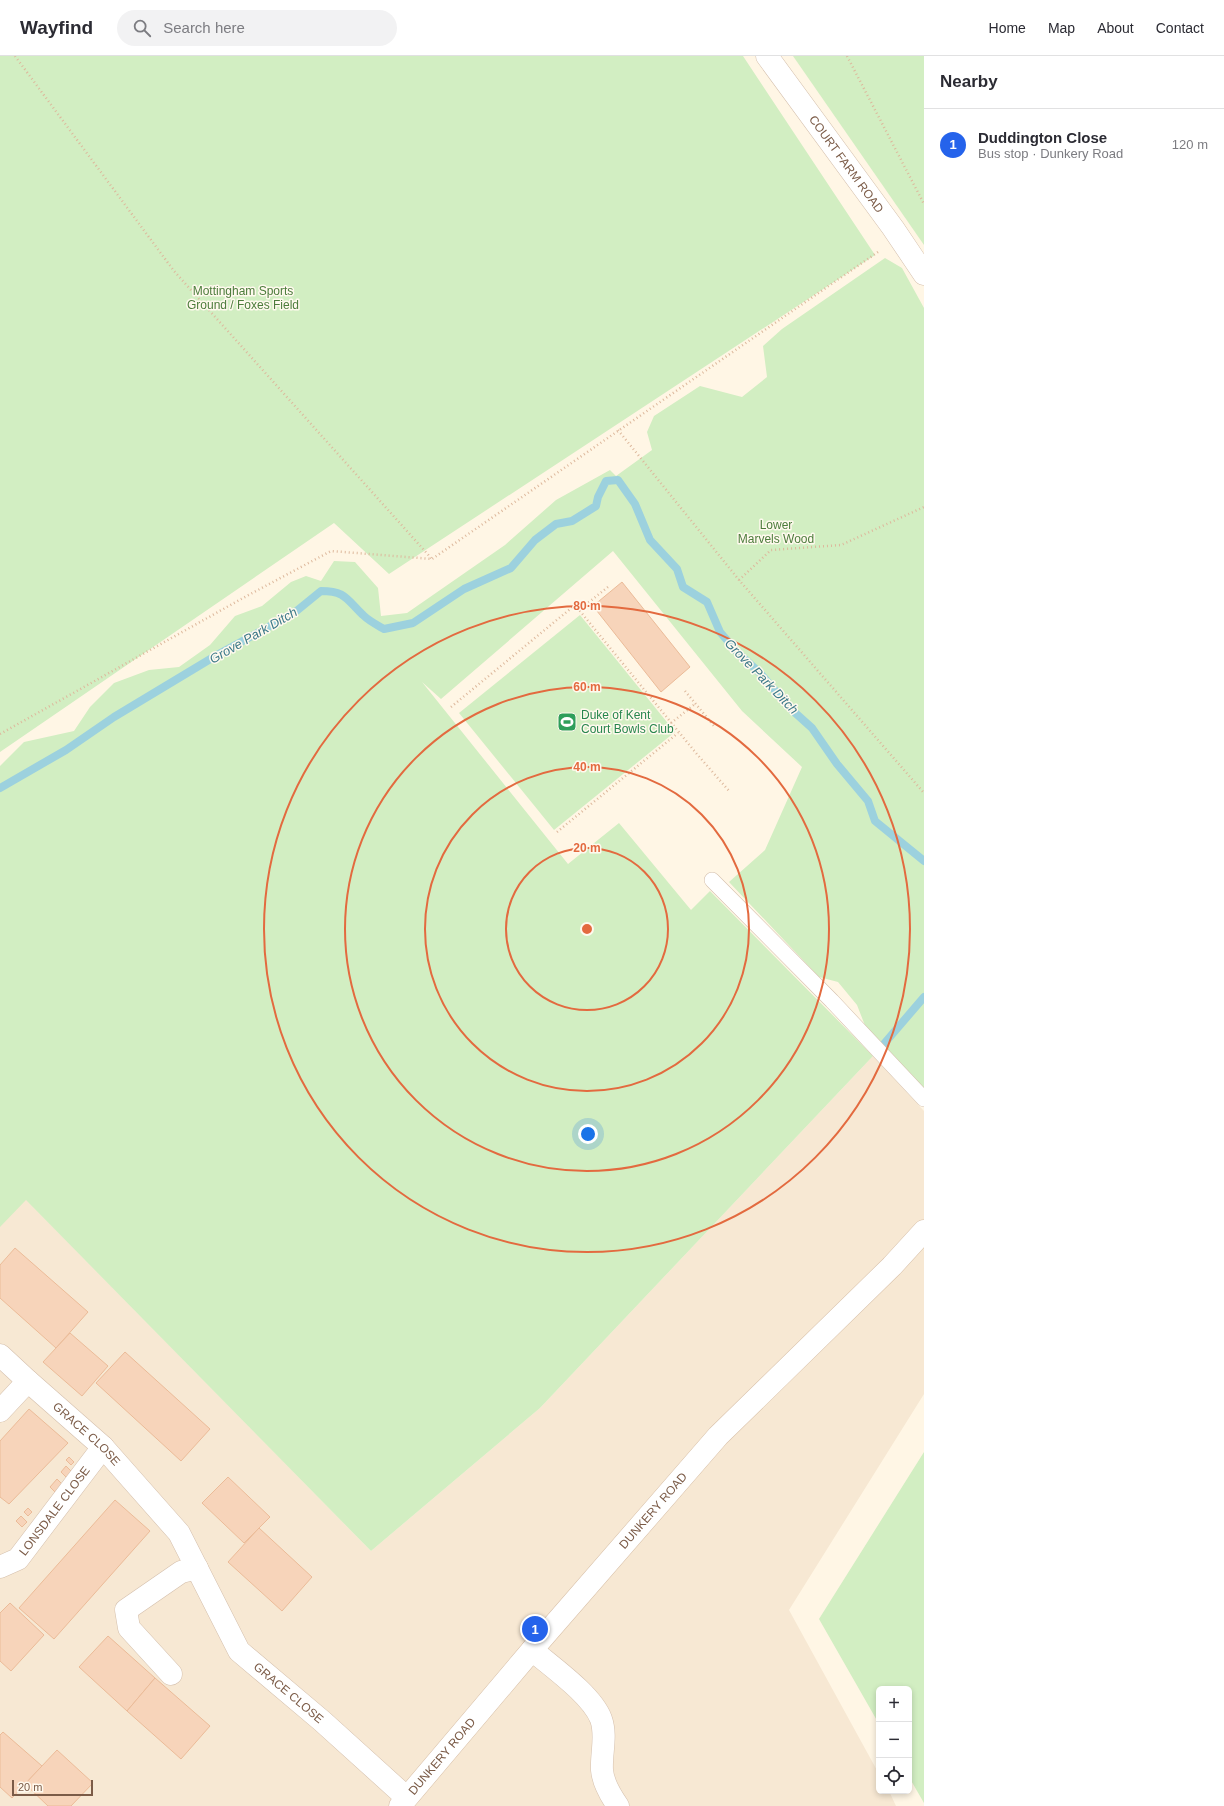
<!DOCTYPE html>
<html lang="en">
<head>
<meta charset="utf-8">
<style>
  :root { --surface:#fff; --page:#f2f2f3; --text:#2b2b33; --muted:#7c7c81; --line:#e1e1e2; --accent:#2563eb }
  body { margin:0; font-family:Arial,sans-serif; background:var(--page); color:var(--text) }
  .controls { position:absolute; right:12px; bottom:12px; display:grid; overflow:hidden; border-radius:6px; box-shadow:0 2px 6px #0003 }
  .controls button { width:36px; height:36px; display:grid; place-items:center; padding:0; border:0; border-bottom:1px solid var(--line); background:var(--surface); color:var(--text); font:20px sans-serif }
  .scale { position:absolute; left:12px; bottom:10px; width:81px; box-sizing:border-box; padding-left:4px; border:2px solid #7b5b47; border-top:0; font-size:11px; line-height:14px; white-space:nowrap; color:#7b5b47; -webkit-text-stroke:3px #fff9ee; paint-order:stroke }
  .you { position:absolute; left:588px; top:1078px; width:14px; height:14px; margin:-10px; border:3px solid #fff; border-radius:50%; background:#1a73e8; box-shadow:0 0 0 6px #1a73e833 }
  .badge { display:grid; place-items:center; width:26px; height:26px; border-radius:50%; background:var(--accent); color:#fff; font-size:13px; font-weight:700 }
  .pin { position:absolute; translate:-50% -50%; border:2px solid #fff; box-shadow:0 1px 4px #0006 }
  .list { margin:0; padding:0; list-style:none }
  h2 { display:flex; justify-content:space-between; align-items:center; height:52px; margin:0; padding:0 16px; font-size:17px }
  h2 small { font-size:13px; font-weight:400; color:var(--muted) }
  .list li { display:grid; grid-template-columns:26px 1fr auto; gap:12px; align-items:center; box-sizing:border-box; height:72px; padding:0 16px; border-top:1px solid var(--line) }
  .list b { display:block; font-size:15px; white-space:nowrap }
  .list p { margin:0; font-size:13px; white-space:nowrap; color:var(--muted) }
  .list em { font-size:13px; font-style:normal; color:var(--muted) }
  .icon { flex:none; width:22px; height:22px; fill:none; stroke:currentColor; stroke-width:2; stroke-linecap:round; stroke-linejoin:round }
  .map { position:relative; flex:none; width:924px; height:1750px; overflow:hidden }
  header { display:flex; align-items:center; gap:24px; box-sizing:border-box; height:56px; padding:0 20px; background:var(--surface); border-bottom:1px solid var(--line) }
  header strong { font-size:19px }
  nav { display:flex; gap:22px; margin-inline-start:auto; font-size:14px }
  .search { width:280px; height:36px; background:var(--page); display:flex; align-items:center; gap:10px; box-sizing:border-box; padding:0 14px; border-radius:22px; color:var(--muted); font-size:15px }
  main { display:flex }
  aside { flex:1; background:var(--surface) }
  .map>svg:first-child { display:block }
</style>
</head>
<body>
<header>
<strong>Wayfind</strong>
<div class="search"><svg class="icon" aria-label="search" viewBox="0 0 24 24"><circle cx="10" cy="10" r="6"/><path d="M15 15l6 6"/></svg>Search here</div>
<nav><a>Home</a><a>Map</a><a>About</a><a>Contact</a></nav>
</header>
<main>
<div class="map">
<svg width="924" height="1750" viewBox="0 0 924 1750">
  <rect width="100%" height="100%" fill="#fff6e5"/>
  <polygon fill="#f7e8d3" points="873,1000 924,1055 924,1338 789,1554 879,1718 879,1735 889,1735 896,1750 0,1750 0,1117 371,1495 540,1352"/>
  <g fill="#d2eec2">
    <polygon points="0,0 743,0 875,199 389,518 334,467 0,696"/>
    <polygon points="793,0 924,0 924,189"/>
    <polygon points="885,202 902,212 924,252 924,1032 866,972 857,949 838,926 819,921 729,826 765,794 802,711 742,655 613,495 441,643 422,626 568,808 619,767 691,854 710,835 873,1000 540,1352 371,1495 26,1144 0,1171 0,710 24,686 74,675 90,651 114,627 149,614 179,611 210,589 235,560 262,550 291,526 306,520 321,525 334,505 355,506 378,532 381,560 407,557 505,489 556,444 610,414 616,420 652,394 647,376 654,360 700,330 742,341 767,321 763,290 782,273"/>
    <polygon points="580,559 675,676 554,774 459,657"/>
    <polygon points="924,1396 924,1747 909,1721 909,1633 879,1633 879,1668 819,1563"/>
  </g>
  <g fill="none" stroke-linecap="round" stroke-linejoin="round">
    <g stroke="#9cd1de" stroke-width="8">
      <path d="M0 732 66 694 114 661 217 599 294 557 321 535C346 535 346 543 363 559 369 565 377 569 384 573L413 567 464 533 511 512 535 484 556 468 572 465 596 450 598 441 606 425 618 424 635 448 650 484 677 513 683 531 707 546 720 576 738 597 760 617 792 654 812 672 837 708 868 745 875 765 924 805"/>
      <polyline points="883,989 924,941"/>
    </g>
  </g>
  <g fill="#f7d4ba" stroke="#ebbb98">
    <polygon points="622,526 690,611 661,636 593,550"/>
    <polygon points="15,1192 88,1256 56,1292 0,1242 0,1209"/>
    <polygon points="70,1277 108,1310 82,1340 43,1306"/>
    <polygon points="125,1296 210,1373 181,1405 96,1327"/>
    <polygon points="29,1353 68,1387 9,1448 0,1441 0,1385"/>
    <polygon points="69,1401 74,1406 71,1409 66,1404"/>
    <polygon points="66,1410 73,1417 68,1423 61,1416"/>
    <polygon points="228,1421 270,1461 244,1487 202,1447"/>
    <polygon points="57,1423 62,1428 55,1436 50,1431"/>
    <polygon points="115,1444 150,1475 54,1583 19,1552"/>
    <polygon points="28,1452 32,1456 28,1460 24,1456"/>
    <polygon points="21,1460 27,1466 22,1471 16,1465"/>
    <polygon points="259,1472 312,1521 282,1555 228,1506"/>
    <polygon points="10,1547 44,1579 11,1615 0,1605 0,1557"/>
    <polygon points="108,1580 155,1622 127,1655 79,1611"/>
    <polygon points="155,1622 210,1670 181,1703 127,1655"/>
    <polygon points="3,1676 42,1710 12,1742 0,1731 0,1679"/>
    <polygon points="57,1694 93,1727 71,1750 48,1750 25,1728"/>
  </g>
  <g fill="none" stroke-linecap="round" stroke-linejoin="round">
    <g stroke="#d4bfac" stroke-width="16">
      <polyline id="lane" points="712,824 832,945 924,1043"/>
    </g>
    <g stroke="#d4bfac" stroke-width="23">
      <g id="street">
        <path id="s1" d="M767 0 893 172 924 218"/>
        <polyline points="0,1299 28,1325"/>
        <path id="s2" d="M0 1355 28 1325 103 1391 179 1477 239 1595 322 1665 406 1741"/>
        <path id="s3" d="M0 1511 18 1503 103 1391"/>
        <path d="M532 1594C552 1611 592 1639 601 1663 607 1680 601 1697 602 1714 603 1727 611 1740 618 1750"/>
        <polyline points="171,1618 129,1572 126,1554 181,1516 197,1512"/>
      </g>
    </g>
    <g stroke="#d8c0a9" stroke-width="23">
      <g id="secondary">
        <path id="s4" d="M400 1750 532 1594 718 1380 892 1210 924 1175"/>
      </g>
    </g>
    <g stroke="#ddb89c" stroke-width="2.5" stroke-dasharray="1 3" stroke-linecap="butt">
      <polyline points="15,0 174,215 432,503"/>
      <polyline points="847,0 924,148"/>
      <polyline points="618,374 739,524 924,737"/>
      <polyline points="739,524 771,494 841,489 924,451"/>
      <polyline points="579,554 608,531"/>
      <polyline points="685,635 714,670"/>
      <polyline points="451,651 575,549 696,697 730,736"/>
      <polyline points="671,667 695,648"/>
      <polyline points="0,678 243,542 331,495 432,503 878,196"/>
      <polyline points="557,776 678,677"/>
    </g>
    <use href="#lane" stroke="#fff" stroke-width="15"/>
    <use href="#street" stroke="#fff" stroke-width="22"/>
    <use href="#secondary" stroke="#fff" stroke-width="22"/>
  </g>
  <g fill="none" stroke="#e36a3f" stroke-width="2">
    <circle cx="587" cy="873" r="81"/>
    <circle cx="587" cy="873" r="162"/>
    <circle cx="587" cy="873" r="242"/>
    <circle cx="587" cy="873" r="323"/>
  </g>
  <defs>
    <g id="stadium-square" transform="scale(1)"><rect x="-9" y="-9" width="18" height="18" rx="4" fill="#2e9e5b" stroke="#fff9ee"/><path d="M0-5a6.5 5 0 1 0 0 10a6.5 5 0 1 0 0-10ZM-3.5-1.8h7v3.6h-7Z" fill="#fff"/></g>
  </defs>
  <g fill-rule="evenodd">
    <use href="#stadium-square" x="567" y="666"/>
  </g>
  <g text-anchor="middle" stroke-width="3" stroke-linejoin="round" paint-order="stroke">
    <g font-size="12" fill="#7b5b47" stroke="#fff9ee">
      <text dy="4" stroke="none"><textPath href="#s1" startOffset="134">COURT FARM ROAD</textPath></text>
      <text dy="4" stroke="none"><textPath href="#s2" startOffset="120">GRACE CLOSE</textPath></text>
      <text dy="4" stroke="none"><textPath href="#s4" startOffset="389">DUNKERY ROAD</textPath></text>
      <text dy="4" stroke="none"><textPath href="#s3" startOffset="80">LONSDALE CLOSE</textPath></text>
      <text dy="4" stroke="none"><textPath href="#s2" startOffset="453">GRACE CLOSE</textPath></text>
      <text dy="4" stroke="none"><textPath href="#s4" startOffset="65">DUNKERY ROAD</textPath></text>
    </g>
    <g font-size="12" fill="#4c7c3b" stroke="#fff9ee">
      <text x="243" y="239">Mottingham Sports<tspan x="243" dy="14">Ground / Foxes Field</tspan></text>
      <text x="776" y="473">Lower<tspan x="776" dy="14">Marvels Wood</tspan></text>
    </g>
    <g font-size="12" fill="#27864d" stroke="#fff9ee" text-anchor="start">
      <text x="581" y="663">Duke of Kent<tspan x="581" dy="14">Court Bowls Club</tspan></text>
    </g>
    <g font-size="13" font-style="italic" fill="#3b7989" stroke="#fff9ee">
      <text transform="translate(253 579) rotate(-30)" y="5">Grove Park Ditch</text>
      <text transform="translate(762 620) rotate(46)" y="5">Grove Park Ditch</text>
    </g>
  </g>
  <circle cx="587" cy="873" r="6" fill="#e36a3f" stroke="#fff9ee" stroke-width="2"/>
  <g font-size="12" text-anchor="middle" font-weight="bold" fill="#e36a3f" stroke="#fff9ee" stroke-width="3" stroke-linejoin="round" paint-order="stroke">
    <text x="587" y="554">80 m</text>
    <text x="587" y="635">60 m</text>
    <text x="587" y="715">40 m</text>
    <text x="587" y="796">20 m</text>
  </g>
</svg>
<div class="controls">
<button>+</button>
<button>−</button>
<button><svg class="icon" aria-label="locate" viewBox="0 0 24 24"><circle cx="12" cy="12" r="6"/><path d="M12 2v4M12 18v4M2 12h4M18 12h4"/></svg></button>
</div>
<div class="scale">20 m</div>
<div class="you"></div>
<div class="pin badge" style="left:535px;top:1573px">1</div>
</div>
<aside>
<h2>Nearby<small></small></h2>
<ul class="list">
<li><span class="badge">1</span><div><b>Duddington Close</b><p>Bus stop · Dunkery Road</p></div><em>120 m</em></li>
</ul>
</aside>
</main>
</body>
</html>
